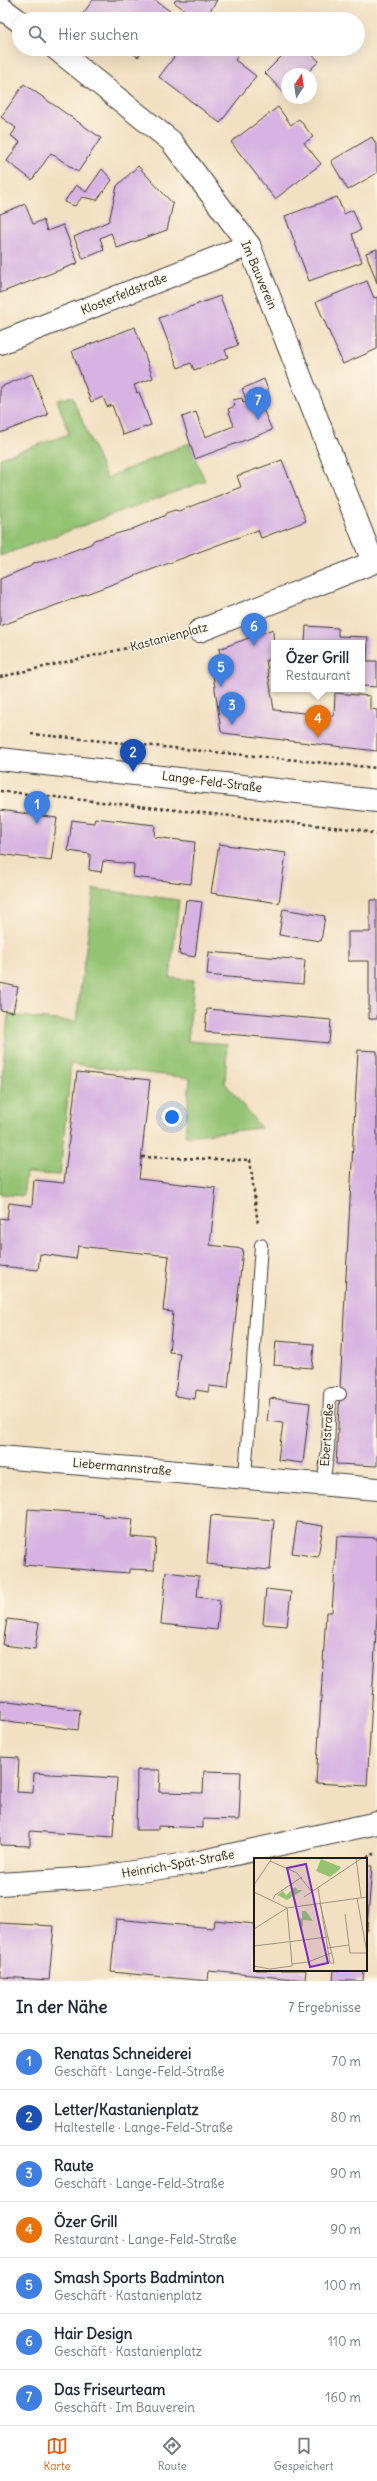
<!DOCTYPE html>
<html lang="de">
<head>
<meta charset="utf-8">
<style>
  :root { --surface:#fff; --page:#f6f6f7; --text:#1f2937; --muted:#747a83; --line:#e0e1e3; --accent:#ea580c }
  body { margin:0; font-family:Delius,sans-serif; background:var(--page); color:var(--text) }
  .compass { position:absolute; left:281px; top:68px; width:36px; height:36px; border-radius:50%; background:var(--surface); box-shadow:0 4px 16px #0002; rotate:13deg }
  .you { position:absolute; left:172px; top:1117px; width:14px; height:14px; margin:-10px; border:3px solid #fff; border-radius:50%; background:#1a73e8; box-shadow:0 0 0 6px #1a73e833 }
  .badge { display:grid; place-items:center; width:26px; height:26px; border-radius:50%; background:var(--accent); color:#fff; font-size:13px; font-weight:700 }
  .pin { position:absolute; translate:-50% -33px; filter:drop-shadow(0 1px 2px #0008) }
  .pin::after { content:''; position:absolute; top:21px; width:14px; height:12px; background:inherit; clip-path:polygon(0 0,100% 0,50% 100%) }
  .popup { position:absolute; left:271px; top:640px; width:94px; height:52px; box-sizing:border-box; display:grid; place-content:center; border-radius:0px; background:var(--surface); filter:drop-shadow(0 1px 3px #0005); font-size:13px; white-space:nowrap; color:var(--muted) }
  .popup b { font-size:15px; color:var(--text) }
  .popup::after { content:''; position:absolute; left:50%; top:100%; margin-left:-8px; border:8px solid transparent; border-top-color:var(--surface) }
  .list { margin:0; padding:0; list-style:none }
  h2 { display:flex; justify-content:space-between; align-items:center; height:52px; margin:0; padding:0 16px; font-size:17px }
  h2 small { font-size:13px; font-weight:400; color:var(--muted) }
  .list li { display:grid; grid-template-columns:26px 1fr auto; gap:12px; align-items:center; box-sizing:border-box; height:56px; padding:0 16px; border-top:1px solid var(--line) }
  .list b { display:block; font-size:15px; white-space:nowrap }
  .list p { margin:0; font-size:13px; white-space:nowrap; color:var(--muted) }
  .list em { font-size:13px; font-style:normal; color:var(--muted) }
  .icon { flex:none; width:22px; height:22px; fill:none; stroke:currentColor; stroke-width:2; stroke-linecap:round; stroke-linejoin:round }
  .map { position:relative; flex:none; width:377px; height:1981px; overflow:hidden }
  .search { position:absolute; background:var(--surface); box-shadow:0 4px 16px #0002; left:12px; right:12px; top:12px; height:44px; display:flex; align-items:center; gap:10px; box-sizing:border-box; padding:0 14px; border-radius:22px; color:var(--muted); font-size:15px }
  .sheet { height:444px; background:var(--surface) }
  nav { display:flex; justify-content:space-around; align-items:center; box-sizing:border-box; height:56px; border-top:1px solid var(--line); background:var(--surface); font-size:11px; color:var(--muted) }
  nav a { display:grid; justify-items:center; gap:2px }
  nav .on { color:var(--accent) }
  .map>svg:first-child { display:block }
</style>
</head>
<body>
<div class="map">
<svg width="377" height="1981" viewBox="0 0 377 1981">
  <rect width="100%" height="100%" fill="#fcf5e5"/>
  <filter id="ink" filterUnits="userSpaceOnUse"><feTurbulence type="fractalNoise" baseFrequency=".025" numOctaves="2"/><feDisplacementMap in="SourceGraphic" scale="8" xChannelSelector="R" yChannelSelector="G"/><feConvolveMatrix kernelMatrix="1 2 1 2 8 2 1 2 1" color-interpolation-filters="sRGB"/></filter>
  <filter id="wash" filterUnits="userSpaceOnUse"><feTurbulence type="fractalNoise" baseFrequency=".012" numOctaves="4" result="noise"/><feDisplacementMap in="SourceGraphic" scale="16" xChannelSelector="R" yChannelSelector="G"/><feGaussianBlur stdDeviation="0.9" result="paint"/><feColorMatrix in="noise" values="0 0 0 0 0 0 0 0 0 0 0 0 0 0 0 0 0 1.4 0 .05"/><feComposite in="paint" operator="in"/></filter>
  <g filter="url(#wash)">
    <rect width="100%" height="100%" fill="#f3e0c2"/>
    <g fill="#94c373" stroke="#587048">
      <polygon points="72,396 106,478 189,443 205,481 0,556 0,458 69,434 57,400"/>
      <polygon points="94,889 179,900 170,978 194,980 188,1041 227,1044 225,1083 261,1128 185,1136 190,1078 71,1064 60,1175 26,1173 23,1196 0,1194 0,1099 8,1015 76,1022"/>
    </g>
    <g id="blocks">
      <g fill="#d7b2e2">
        <polygon points="93,0 155,0 171,12 166,19 85,19 81,16"/>
        <polygon points="176,0 217,0 205,19 197,19 174,2"/>
        <polygon points="127,49 144,49 138,57"/>
        <polygon points="180,49 234,49 240,53 235,60 256,76 220,123 159,77"/>
        <polygon points="289,49 306,49 319,61 306,74 287,74 285,94 265,73"/>
        <polygon points="24,84 101,138 78,172 51,153 32,180 7,161 20,142 11,136 16,128 1,117"/>
        <polygon points="278,107 291,125 299,119 313,137 304,143 321,164 275,199 231,142"/>
        <polygon points="372,137 377,146 377,173 348,190 331,161"/>
        <polygon points="138,166 173,204 167,230 117,248 111,233 100,238 104,250 83,259 74,237 109,221 117,186"/>
        <polygon points="102,169 112,180 97,200 82,197 75,206 64,202 76,185 86,192"/>
        <polygon points="337,197 344,214 353,210 361,230 352,234 362,262 309,281 285,216"/>
        <polygon points="25,204 33,224 43,220 47,231 63,225 78,263 0,293 0,214"/>
        <polygon points="377,249 377,283 366,253"/>
        <polygon points="367,281 374,298 377,297 377,349 343,364 316,302"/>
        <polygon points="220,296 238,345 225,350 228,357 211,364 194,370 191,363 178,368 159,318"/>
        <polygon points="135,327 153,378 134,385 137,393 139,392 151,425 123,435 112,405 107,407 103,397 91,402 72,351"/>
        <polygon points="32,374 48,415 0,433 0,387"/>
        <polygon points="264,379 269,393 258,398 272,430 195,459 182,417 196,412 205,437 234,426 228,409 235,406 233,400 242,398 243,403 247,401 242,389"/>
        <polygon points="282,460 306,521 261,538 258,530 0,626 0,579 31,566 33,563 46,561 91,544 94,540 130,530 164,516 166,513 175,510 179,511 241,487 237,476"/>
        <polygon points="306,626 338,628 338,636 368,637 367,661 377,661 377,687 362,686 362,643 305,643"/>
        <polygon points="273,629 274,659 266,660 274,710 334,716 335,693 370,696 370,709 377,710 377,751 249,736 223,733 221,731 212,667 222,665 219,649"/>
        <polygon points="0,810 57,818 51,861 0,854"/>
        <polygon points="95,818 155,825 154,837 195,842 191,884 133,877 134,864 103,861 101,872 89,870 90,854 68,851 72,820 94,823"/>
        <polygon points="219,844 286,853 279,903 211,893"/>
        <polygon points="186,900 202,902 195,957 179,954"/>
        <polygon points="370,900 377,900 377,1019 369,1019 369,961 348,961 348,932 370,932"/>
        <polygon points="283,909 325,916 321,941 279,935"/>
        <polygon points="209,952 305,960 303,984 207,975"/>
        <polygon points="0,983 18,987 13,1012 0,1010"/>
        <polygon points="207,1009 331,1020 329,1043 205,1032"/>
        <polygon points="358,1050 377,1051 377,1466 336,1464"/>
        <polygon points="77,1072 150,1080 139,1179 216,1188 210,1245 243,1249 228,1388 209,1386 208,1392 196,1390 195,1399 175,1396 180,1353 169,1352 173,1312 163,1311 169,1256 78,1246 76,1259 40,1254 38,1270 0,1266 0,1218 7,1219 9,1203 32,1206 34,1180 64,1183"/>
        <polygon points="276,1341 314,1344 312,1368 274,1365"/>
        <polygon points="270,1398 310,1403 303,1463 278,1460 283,1423 267,1421"/>
        <polygon points="28,1509 102,1514 102,1516 133,1519 131,1537 156,1539 154,1570 129,1569 129,1573 24,1565"/>
        <polygon points="211,1515 274,1520 270,1570 207,1564"/>
        <polygon points="297,1522 323,1526 318,1557 292,1553"/>
        <polygon points="337,1536 377,1538 377,1615 367,1786 316,1783 326,1612 332,1612"/>
        <polygon points="166,1572 199,1576 197,1597 220,1600 217,1630 161,1624"/>
        <polygon points="266,1589 291,1592 287,1626 263,1624"/>
        <polygon points="7,1619 39,1623 35,1649 3,1645"/>
        <polygon points="0,1700 80,1710 78,1730 0,1720"/>
        <polygon points="0,1757 19,1758 17,1792 33,1793 34,1773 117,1778 113,1837 30,1831 30,1846 0,1845"/>
        <polygon points="137,1770 160,1770 159,1792 203,1793 204,1771 241,1772 239,1820 203,1819 203,1828 158,1826 158,1830 136,1830"/>
        <polygon points="366,1866 372,1866 367,1930 366,1930"/>
        <polygon points="116,1919 213,1928 214,1920 255,1924 255,1970 306,1970 305,1980 209,1971 208,1981 111,1972"/>
        <polygon points="0,1923 54,1926 49,1980 0,1977"/>
        <polygon points="334,1970 364,1970 363,1981 333,1981"/>
      </g>
    </g>
  </g>
  <g filter="url(#ink)">
    <use href="#blocks" fill-opacity="0" stroke="#3c3935" stroke-width="1"/>
    <g fill="none" stroke-linecap="round" stroke-linejoin="round">
      <g stroke="#3c3935" stroke-width="14">
        <g id="service">
          <polyline points="245,1477 261,1245"/>
          <polyline points="323,1485 328,1449 330,1394 340,1394"/>
        </g>
      </g>
      <g stroke="#3c3935" stroke-width="24">
        <g id="minor">
          <polyline points="0,7 19,21"/>
          <polyline points="56,49 171,141 249,245 373,562"/>
          <polyline points="0,343 249,245"/>
          <polyline points="199,631 377,561"/>
          <polyline points="0,1457 377,1489"/>
          <polyline points="0,1884 93,1878 194,1863 377,1823"/>
        </g>
      </g>
      <g stroke="#3c3935" stroke-width="24">
        <polyline id="tertiary" points="0,759 377,801"/>
      </g>
      <g stroke="#3c3935" stroke-width="2.5" stroke-dasharray="3 3" stroke-linecap="butt">
        <polyline points="0,677 175,637"/>
        <polyline points="31,734 377,768"/>
        <polyline points="0,791 361,830 377,835"/>
        <polyline points="142,1157 250,1160 258,1225"/>
        <polyline points="361,1859 377,1853"/>
      </g>
      <use href="#service" stroke="#fff" stroke-width="12"/>
      <use href="#minor" stroke="#fff" stroke-width="22"/>
      <use href="#tertiary" stroke="#fff" stroke-width="22"/>
    </g>
  </g>
  <g text-anchor="middle" stroke-width="3" stroke-linejoin="round" paint-order="stroke">
    <g font-size="12" fill="#1c1c1c" stroke="#fcf5e5">
      <text transform="translate(259 275) rotate(67)" y="4">Im Bauverein</text>
      <text transform="translate(124 294) rotate(-22)" y="4">Klosterfeldstraße</text>
      <text transform="translate(169 637) rotate(-15)" y="4">Kastanienplatz</text>
      <text transform="translate(212 782) rotate(7)" y="4">Lange-Feld-Straße</text>
      <text transform="translate(327 1435) rotate(-86)" y="4">Ebertstraße</text>
      <text transform="translate(122 1467) rotate(5)" y="4">Liebermannstraße</text>
      <text transform="translate(178 1864) rotate(-10)" y="4">Heinrich-Spät-Straße</text>
    </g>
  </g>
  <g transform="translate(254 1858)">
    <rect width="113" height="113" fill="#f3e0c2"/>
    <path d="M67 1 87 9 85 12 76 19 62 13ZM41 29 44 32H49L33 42 23 37 29 33 32 37ZM48 53H52L59 63 49 62V68L46 70 45 61 48 60Z" fill="#94c373"/>
    <path fill="none" stroke="#9d9280" stroke-width="1" d="M102 0 107 39M16 3 43 15 58 34M0 27 18 0M64 30 76 105H80M0 34 33 50M50 39 108 0M103 40 113 95M19 41 21 37 48 19M66 45 80 105M33 50 38 106M91 56 96 95H113M0 71 33 50 113 39M0 88 74 79M73 90 95 87M38 106 54 104 77 95M0 108 16 111 38 108V106"/>
    <path fill="#7b2cbf" fill-opacity="0.15" stroke="#7b2cbf" stroke-width="2" d="M52 6 74 105 56 109 33 10Z"/>
    <rect width="113" height="113" fill="none" stroke="#1c1c1c" stroke-width="2"/>
  </g>
</svg>
<svg class="compass" viewBox="-18 -18 36 36"><path d="M0-13l5 13h-10z" fill="#e53935"/><path d="M0 13l5-13h-10z" fill="#747a83"/></svg>
<div class="you"></div>
<div class="pin badge" style="left:37px;top:824px;background:#3f7fe0">1</div>
<div class="pin badge" style="left:133px;top:772px;background:#1a4fb4">2</div>
<div class="pin badge" style="left:232px;top:725px;background:#3f7fe0">3</div>
<div class="pin badge" style="left:318px;top:738px;background:#e8710a">4</div>
<div class="popup"><b>Özer Grill</b>Restaurant</div>
<div class="pin badge" style="left:221px;top:687px;background:#3f7fe0">5</div>
<div class="pin badge" style="left:254px;top:646px;background:#3f7fe0">6</div>
<div class="pin badge" style="left:258px;top:420px;background:#3f7fe0">7</div>
<div class="search"><svg class="icon" aria-label="search" viewBox="0 0 24 24"><circle cx="10" cy="10" r="6"/><path d="M15 15l6 6"/></svg>Hier suchen</div>
</div>
<section class="sheet">
<h2>In der Nähe<small>7 Ergebnisse</small></h2>
<ul class="list">
<li><span class="badge" style="background:#3f7fe0">1</span><div><b>Renatas Schneiderei</b><p>Geschäft · Lange-Feld-Straße</p></div><em>70 m</em></li>
<li><span class="badge" style="background:#1a4fb4">2</span><div><b>Letter/Kastanienplatz</b><p>Haltestelle · Lange-Feld-Straße</p></div><em>80 m</em></li>
<li><span class="badge" style="background:#3f7fe0">3</span><div><b>Raute</b><p>Geschäft · Lange-Feld-Straße</p></div><em>90 m</em></li>
<li><span class="badge" style="background:#e8710a">4</span><div><b>Özer Grill</b><p>Restaurant · Lange-Feld-Straße</p></div><em>90 m</em></li>
<li><span class="badge" style="background:#3f7fe0">5</span><div><b>Smash Sports Badminton</b><p>Geschäft · Kastanienplatz</p></div><em>100 m</em></li>
<li><span class="badge" style="background:#3f7fe0">6</span><div><b>Hair Design</b><p>Geschäft · Kastanienplatz</p></div><em>110 m</em></li>
<li><span class="badge" style="background:#3f7fe0">7</span><div><b>Das Friseurteam</b><p>Geschäft · Im Bauverein</p></div><em>160 m</em></li>
</ul>
</section>
<nav>
<a class="on"><svg class="icon" aria-label="map" viewBox="0 0 24 24"><path d="M3 6l6-2 6 2 6-2v14l-6 2-6-2-6 2zM9 4v14M15 6v14"/></svg>Karte</a>
<a><svg class="icon" aria-label="directions" viewBox="0 0 24 24"><path d="M12 3l9 9-9 9-9-9zM9 14v-3h6M13 9l2 2-2 2"/></svg>Route</a>
<a><svg class="icon" aria-label="saved" viewBox="0 0 24 24"><path d="M7 4h10v16l-5-4-5 4z"/></svg>Gespeichert</a>
</nav>
</body>
</html>
